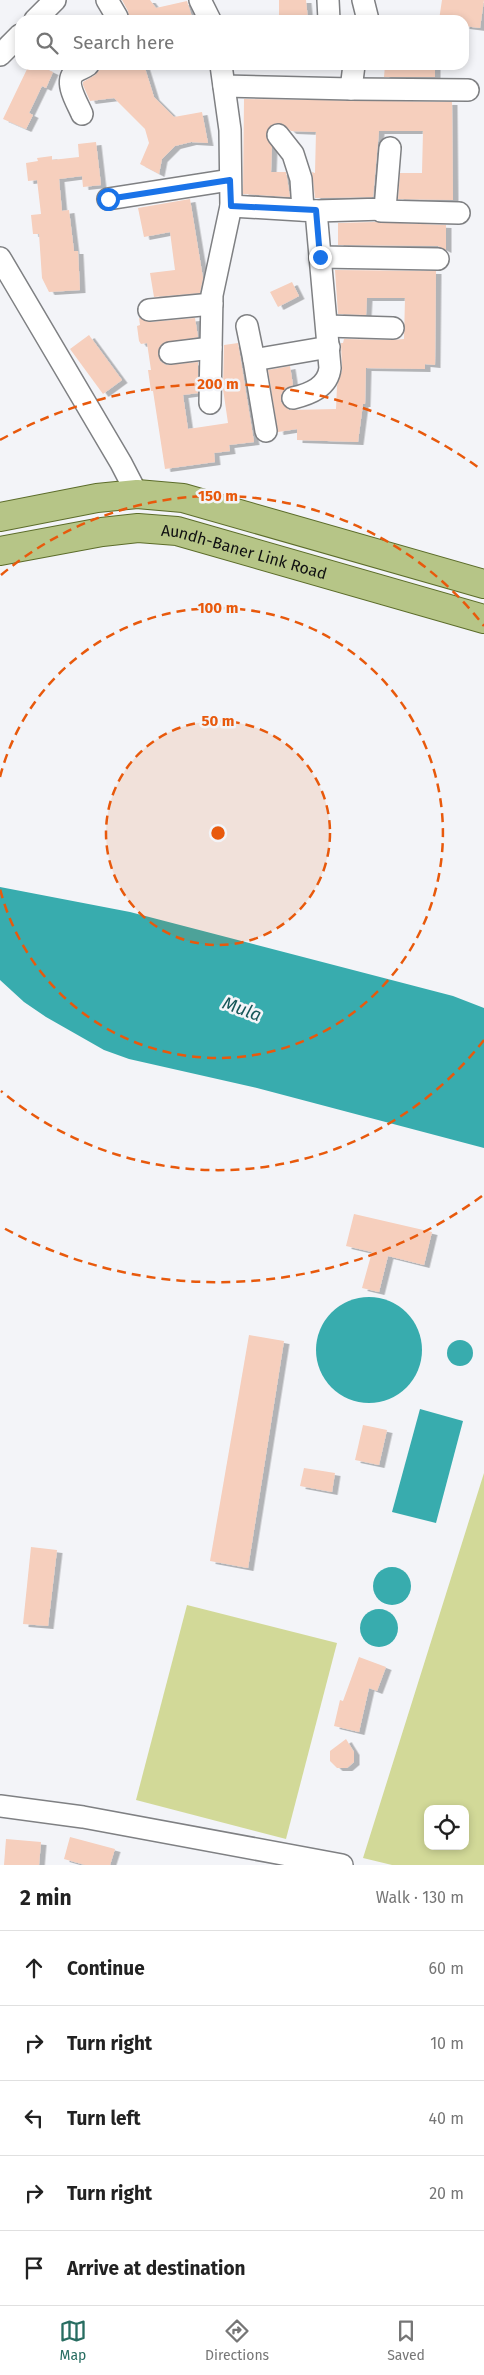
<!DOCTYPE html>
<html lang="en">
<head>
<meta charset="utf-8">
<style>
  :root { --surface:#fff; --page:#f6f6f6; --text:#222; --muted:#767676; --line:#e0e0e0; --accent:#286d61 }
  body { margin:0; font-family:"Fira Sans",sans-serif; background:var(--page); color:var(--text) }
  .controls { position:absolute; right:15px; bottom:15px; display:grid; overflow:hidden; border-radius:10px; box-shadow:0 2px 8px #0003 }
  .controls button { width:45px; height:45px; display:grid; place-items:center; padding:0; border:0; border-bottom:1px solid var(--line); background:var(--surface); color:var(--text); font:25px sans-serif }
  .stop { position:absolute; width:15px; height:15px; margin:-11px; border:4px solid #1a73e8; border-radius:50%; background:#fff }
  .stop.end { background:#1a73e8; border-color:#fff; box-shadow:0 1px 5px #0008 }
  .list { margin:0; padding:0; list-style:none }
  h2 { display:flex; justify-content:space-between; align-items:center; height:65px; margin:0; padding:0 20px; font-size:21px }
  h2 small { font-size:16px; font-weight:400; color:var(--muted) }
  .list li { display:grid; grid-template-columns:32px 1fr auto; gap:15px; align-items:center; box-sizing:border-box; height:75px; padding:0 20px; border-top:1px solid var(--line) }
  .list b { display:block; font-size:19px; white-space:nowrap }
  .list em { font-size:16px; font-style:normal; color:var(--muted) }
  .icon { flex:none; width:28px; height:28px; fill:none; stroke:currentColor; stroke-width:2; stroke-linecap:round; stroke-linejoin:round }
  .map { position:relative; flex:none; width:484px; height:1865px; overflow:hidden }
  .search { position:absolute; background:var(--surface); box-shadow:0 2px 8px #0003; left:15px; right:15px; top:15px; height:55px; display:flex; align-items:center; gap:12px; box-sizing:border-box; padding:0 18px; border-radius:15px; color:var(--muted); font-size:19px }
  .sheet { height:440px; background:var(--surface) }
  nav { display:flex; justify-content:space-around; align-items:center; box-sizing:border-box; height:70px; border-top:1px solid var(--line); background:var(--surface); font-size:14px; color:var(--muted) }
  nav a { display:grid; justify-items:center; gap:2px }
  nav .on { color:var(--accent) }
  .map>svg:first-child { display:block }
</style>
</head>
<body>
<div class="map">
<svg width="484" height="1865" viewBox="0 0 484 1865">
  <defs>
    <filter id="shadow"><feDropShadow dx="5.5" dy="3" stdDeviation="0" flood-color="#0004"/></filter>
  </defs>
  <rect width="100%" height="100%" fill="#f3f4f8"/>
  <g fill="#d2d998" fill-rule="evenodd">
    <path d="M484 1473V1865H392L363 1858ZM428 1809H465V1846H428Z"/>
    <polygon points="187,1605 337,1643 286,1839 136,1800"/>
  </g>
  <g fill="#38acae">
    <polygon points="0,887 130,912 453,996 484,1008 484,1148 257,1088 129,1059 104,1050 46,1017 24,1002 0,980"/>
    <circle cx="369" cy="1350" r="53"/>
    <circle cx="460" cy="1353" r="13"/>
    <polygon points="420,1409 463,1421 436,1523 392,1512"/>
    <circle cx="392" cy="1586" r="19"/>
    <circle cx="379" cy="1628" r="19"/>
  </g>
  <g fill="#f6cfbd" filter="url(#shadow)">
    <polygon points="122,0 150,0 156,8 187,1 193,20 129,20 128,11"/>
    <polygon points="279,0 306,0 308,20 279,20"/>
    <polygon points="442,0 484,0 480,28 464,26 464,20 439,20"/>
    <polygon points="29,65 38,65 53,72 46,88 42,86 29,113 33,115 26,129 3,119"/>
    <polygon points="112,65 144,65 154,97 174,117 202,112 208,143 191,142 175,146 162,159 159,174 140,164 149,143 145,129 114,98 90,101 83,85 83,82 95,75 100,69"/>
    <polygon points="385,65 435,65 435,77 384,77"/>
    <polygon points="244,99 452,102 453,200 398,199 400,173 422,173 423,131 379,131 373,197 315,198 312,172 315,173 316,132 291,131 283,124 277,123 270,126 266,136 272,147 271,172 286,172 290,197 243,194"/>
    <polygon points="96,142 101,185 83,187 82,176 59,179 62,211 69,210 74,251 78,251 80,290 49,292 42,278 39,234 33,234 31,215 41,214 37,180 28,181 26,163 38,161 37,158 52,156 52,160 79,157 78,144"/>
    <polygon points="190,199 203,278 200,293 154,297 150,273 175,270 170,232 144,237 138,208"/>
    <polygon points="375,222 446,225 446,250 438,246 338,245 338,223"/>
    <polygon points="335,270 436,271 435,365 425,364 425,369 366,368 365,404 363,404 358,442 297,440 297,429 278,432 268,370 290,366 293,385 285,389 281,395 281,402 289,410 336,409 337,386 342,370 341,343 343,343 344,339 393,340 404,339 405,298 367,298 366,315 338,314"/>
    <polygon points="292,282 299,296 278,307 270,292"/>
    <polygon points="139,318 150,322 195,318 198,337 163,343 159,348 158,354 160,361 166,365 198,362 198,393 183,395 188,429 228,423 223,389 224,345 238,343 254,442 229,445 230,451 214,453 215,462 165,469 153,391 151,391 148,370 151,370 147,343 141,344 139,341 137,326 140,325"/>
    <polygon points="89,335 122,380 103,394 70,349"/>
    <polygon points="354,1214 432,1232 424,1265 388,1256 379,1292 362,1288 372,1252 346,1246"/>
    <polygon points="249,1335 284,1341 248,1568 210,1561"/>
    <polygon points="363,1425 387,1430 379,1465 355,1460"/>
    <polygon points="304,1468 335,1473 332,1492 300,1486"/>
    <polygon points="31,1547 57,1550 48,1626 23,1624"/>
    <polygon points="359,1657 386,1667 377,1691 369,1688 359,1732 334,1726 340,1700 343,1701"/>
    <polygon points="346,1739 354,1752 354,1762 347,1768 337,1768 330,1761 330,1751"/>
    <polygon points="70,1837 115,1849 110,1865 85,1865 64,1859"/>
    <polygon points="6,1839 41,1842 39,1865 4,1865"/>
  </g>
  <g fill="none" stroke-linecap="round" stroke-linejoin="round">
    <g stroke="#7f8083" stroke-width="24">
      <g id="minor">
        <polyline points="107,0 117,17 116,20"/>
        <polyline points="200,0 210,20"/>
        <polyline points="328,0 329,20"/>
        <polyline points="363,0 368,20"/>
        <polyline points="35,20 55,0"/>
        <polyline points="0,55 20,35"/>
        <polyline points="224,86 351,89 354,65"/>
        <polyline points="351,89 468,90"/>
        <path d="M82 114C78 104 64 83 74 73 77 70 84 68 88 65"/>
        <polyline points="278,135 293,154 301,179 303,210"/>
        <polyline points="108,199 230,180"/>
        <path d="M231 206 316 211 330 368C328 387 310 394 293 398"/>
        <polyline points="316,211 385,209 390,148"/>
        <polyline points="381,211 459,213"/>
        <polyline points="320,257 438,259"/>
        <polyline points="0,258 121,463 137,494"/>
        <polyline points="149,310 212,304"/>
        <polyline points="247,326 254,360"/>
        <polyline points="327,326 393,328"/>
        <polyline points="170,353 211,348"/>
        <polyline points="210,403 212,295 231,206 230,130 221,65"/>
        <polyline points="266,431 254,360 329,347"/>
        <polyline points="0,1806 83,1817 342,1865"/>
      </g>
    </g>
    <g stroke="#5c6c2a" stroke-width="30">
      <g id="major">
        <polyline points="0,517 97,498 137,494 183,498 484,584"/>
        <path id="s1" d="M0 551 102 532 138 528 177 531 484 619"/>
      </g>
    </g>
    <use href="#minor" stroke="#fff" stroke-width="21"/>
    <use href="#major" stroke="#b6c587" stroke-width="28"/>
  </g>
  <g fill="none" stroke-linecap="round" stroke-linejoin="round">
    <polyline stroke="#1a73e8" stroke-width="6" points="108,199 230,180 231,206 316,210 320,257"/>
  </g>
  <circle cx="218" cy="833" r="112" fill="#e8590c" fill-opacity=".12"/>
  <g fill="none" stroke="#e8590c" stroke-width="2.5" stroke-dasharray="9 6">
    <circle cx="218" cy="833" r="112"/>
    <path d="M0 777A225 225 0 1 1 0 889"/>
    <path d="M484 1040A337 337 0 0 1 1 1091M1 575A337 337 0 0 1 484 626"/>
    <path d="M482 1196A449 449 0 0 1 0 1226M0 440A449 449 0 0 1 482 470"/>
  </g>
  <g text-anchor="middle" stroke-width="5" stroke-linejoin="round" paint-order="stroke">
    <g font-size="16" fill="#0f1011" stroke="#f3f4f8">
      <text dy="6" stroke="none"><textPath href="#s1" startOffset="249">Aundh-Baner Link Road</textPath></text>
    </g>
    <g font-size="18" font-style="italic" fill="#165658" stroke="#f3f4f8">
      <text transform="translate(242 1009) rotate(20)" y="6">Mula</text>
    </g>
  </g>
  <circle cx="218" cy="833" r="8" fill="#e8590c" stroke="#f3f4f8" stroke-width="2.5"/>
  <g font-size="15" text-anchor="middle" font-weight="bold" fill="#e8590c" stroke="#f3f4f8" stroke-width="5" stroke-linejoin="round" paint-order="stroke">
    <text x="218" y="389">200 m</text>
    <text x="218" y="501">150 m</text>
    <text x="218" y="613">100 m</text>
    <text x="218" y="726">50 m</text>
  </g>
</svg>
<div class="controls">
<button><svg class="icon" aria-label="locate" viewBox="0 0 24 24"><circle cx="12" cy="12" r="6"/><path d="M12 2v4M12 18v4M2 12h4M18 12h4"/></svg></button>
</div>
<div class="stop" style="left:108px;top:199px"></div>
<div class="stop end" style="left:320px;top:257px"></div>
<div class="search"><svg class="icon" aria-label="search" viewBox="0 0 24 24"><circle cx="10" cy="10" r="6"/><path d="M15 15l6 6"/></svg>Search here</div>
</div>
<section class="sheet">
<h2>2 min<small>Walk · 130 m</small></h2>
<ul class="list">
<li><svg class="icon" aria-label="ahead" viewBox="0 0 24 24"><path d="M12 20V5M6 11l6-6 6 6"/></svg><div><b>Continue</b></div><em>60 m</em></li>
<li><svg class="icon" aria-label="right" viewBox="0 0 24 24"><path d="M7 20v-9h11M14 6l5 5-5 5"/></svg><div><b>Turn right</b></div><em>10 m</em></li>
<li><svg class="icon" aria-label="left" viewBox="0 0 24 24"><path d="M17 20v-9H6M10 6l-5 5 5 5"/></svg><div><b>Turn left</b></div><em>40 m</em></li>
<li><svg class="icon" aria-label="right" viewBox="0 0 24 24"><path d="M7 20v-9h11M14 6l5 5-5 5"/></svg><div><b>Turn right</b></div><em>20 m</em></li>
<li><svg class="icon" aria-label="arrive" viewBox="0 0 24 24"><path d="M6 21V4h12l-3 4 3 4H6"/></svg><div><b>Arrive at destination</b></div></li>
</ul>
</section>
<nav>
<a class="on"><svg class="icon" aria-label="map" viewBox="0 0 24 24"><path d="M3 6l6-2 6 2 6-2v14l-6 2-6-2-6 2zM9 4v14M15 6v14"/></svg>Map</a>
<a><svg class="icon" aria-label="directions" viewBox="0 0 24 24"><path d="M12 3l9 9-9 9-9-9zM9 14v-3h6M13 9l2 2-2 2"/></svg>Directions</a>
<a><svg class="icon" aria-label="saved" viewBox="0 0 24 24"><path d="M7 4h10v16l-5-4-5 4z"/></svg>Saved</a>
</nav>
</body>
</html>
